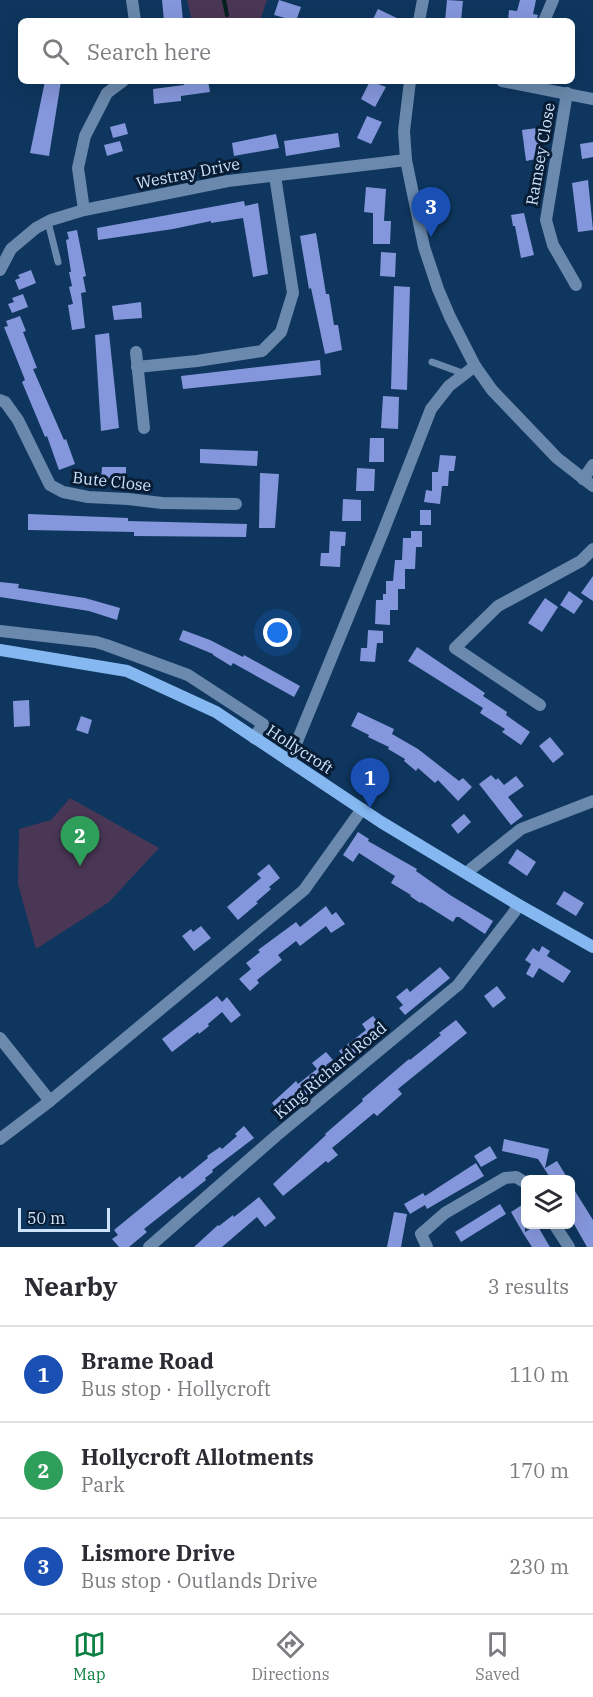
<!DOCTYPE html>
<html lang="en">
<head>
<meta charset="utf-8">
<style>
  :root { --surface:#fff; --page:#f2f2f3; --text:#2b2b33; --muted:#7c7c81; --line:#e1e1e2; --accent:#0b8043 }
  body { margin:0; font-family:"IBM Plex Serif",serif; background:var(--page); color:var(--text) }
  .controls { position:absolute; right:18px; bottom:18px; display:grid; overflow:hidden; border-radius:9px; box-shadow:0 6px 24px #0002 }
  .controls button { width:54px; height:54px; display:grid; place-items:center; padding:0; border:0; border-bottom:2px solid var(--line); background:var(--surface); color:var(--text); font:30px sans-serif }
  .scale { position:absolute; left:18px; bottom:15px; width:92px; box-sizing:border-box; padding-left:6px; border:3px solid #cde3fc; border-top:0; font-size:16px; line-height:21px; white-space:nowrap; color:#cde3fc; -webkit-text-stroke:4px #081d34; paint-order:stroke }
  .you { position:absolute; left:278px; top:633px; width:21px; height:21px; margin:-15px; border:4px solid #fff; border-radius:50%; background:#1a73e8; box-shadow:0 0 0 9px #1a73e833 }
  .badge { display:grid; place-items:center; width:39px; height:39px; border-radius:50%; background:var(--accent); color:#fff; font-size:20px; font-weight:700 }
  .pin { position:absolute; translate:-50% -50px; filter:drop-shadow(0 2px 3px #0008) }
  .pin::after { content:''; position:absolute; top:32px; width:21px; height:18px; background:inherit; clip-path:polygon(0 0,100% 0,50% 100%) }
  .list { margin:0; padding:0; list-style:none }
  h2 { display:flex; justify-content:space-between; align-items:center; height:78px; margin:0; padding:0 24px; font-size:26px }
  h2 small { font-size:20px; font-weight:400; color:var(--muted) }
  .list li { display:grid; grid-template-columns:39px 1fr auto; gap:18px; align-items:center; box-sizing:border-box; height:96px; padding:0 24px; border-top:2px solid var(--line) }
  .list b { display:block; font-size:22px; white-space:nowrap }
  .list p { margin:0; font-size:20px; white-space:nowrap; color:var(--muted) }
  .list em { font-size:20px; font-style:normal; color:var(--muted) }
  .icon { flex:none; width:33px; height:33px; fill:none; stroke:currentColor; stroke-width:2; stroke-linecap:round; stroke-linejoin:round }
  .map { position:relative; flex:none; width:593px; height:1247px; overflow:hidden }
  .search { position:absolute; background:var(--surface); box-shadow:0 6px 24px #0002; left:18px; right:18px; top:18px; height:66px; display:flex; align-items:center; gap:15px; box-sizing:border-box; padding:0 21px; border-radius:9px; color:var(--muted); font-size:22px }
  .sheet { height:366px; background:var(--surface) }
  nav { display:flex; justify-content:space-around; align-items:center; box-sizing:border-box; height:84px; border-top:2px solid var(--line); background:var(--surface); font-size:16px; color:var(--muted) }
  nav a { display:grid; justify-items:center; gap:3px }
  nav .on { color:var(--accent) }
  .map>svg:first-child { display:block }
</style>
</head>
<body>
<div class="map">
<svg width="593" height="1247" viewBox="0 0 593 1247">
  <rect width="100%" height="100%" fill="#0e365e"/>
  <g fill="#4a3756">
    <polygon points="187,0 267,0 260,21 192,21"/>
    <polygon points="70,798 159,848 109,902 36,949 18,884 19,829 51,820"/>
  </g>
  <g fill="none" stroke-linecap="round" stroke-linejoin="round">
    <polyline stroke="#041f1f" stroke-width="4" points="224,0 227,15"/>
  </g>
  <g fill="#8597dc">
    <polygon points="162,0 181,0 183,21 164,21"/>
    <polygon points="279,0 301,7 296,21 274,15"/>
    <polygon points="447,0 463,1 461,21 445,21"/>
    <polygon points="520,0 536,0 533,14 538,15 536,21 508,21 509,10 517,11"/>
    <polygon points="378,9 403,21 372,21"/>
    <polygon points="45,81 61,81 49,156 30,153"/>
    <polygon points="183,81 208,81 210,92 181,96 181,101 154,104 153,89 184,85"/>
    <polygon points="370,81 386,87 375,107 361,99"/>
    <polygon points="367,116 382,122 371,144 357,138"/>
    <polygon points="125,123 128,134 113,138 110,127"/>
    <polygon points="537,128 541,158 526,161 522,130"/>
    <polygon points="338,133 340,147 286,156 284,141"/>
    <polygon points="276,134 279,148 234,156 232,143"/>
    <polygon points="120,141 123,151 107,156 104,145"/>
    <polygon points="593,142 593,157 582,159 580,144"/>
    <polygon points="588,180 593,230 578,232 572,183"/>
    <polygon points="366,187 386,189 384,221 391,221 390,244 373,244 373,213 364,212"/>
    <polygon points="244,201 245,206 258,203 268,274 253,277 243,218 211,223 211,221 173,229 98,240 97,228"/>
    <polygon points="524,213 534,255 521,258 515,226 513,226 511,215"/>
    <polygon points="77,230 86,276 83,277 86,292 81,293 85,328 72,330 68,305 73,304 69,287 72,286 69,272 71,272 66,240 69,239 67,232"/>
    <polygon points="316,233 326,294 329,294 334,325 338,325 342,350 325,354 311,288 309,289 300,236"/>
    <polygon points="381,252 396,253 395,277 380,276"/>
    <polygon points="31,270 36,283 19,290 15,280 20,278 18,275"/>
    <polygon points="394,286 410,287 407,390 391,389"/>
    <polygon points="23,294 28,307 12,313 8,304 14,302 12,298"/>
    <polygon points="141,302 142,318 114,320 112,306"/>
    <polygon points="20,316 26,331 23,332 37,368 33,369 64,440 66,439 75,464 59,470 47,436 45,437 22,382 25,380 4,327 8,326 6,321"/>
    <polygon points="109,333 119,428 101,431 95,335"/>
    <polygon points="320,360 321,375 183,389 181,376"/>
    <polygon points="383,396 399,397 398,429 381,428"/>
    <polygon points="370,438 384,438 384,462 369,462"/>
    <polygon points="200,449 258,451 257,466 200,463"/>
    <polygon points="440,455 456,456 454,471 449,471 448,486 442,486 440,504 424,502 426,490 432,491 432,472 438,472"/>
    <polygon points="102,467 126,467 126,481 101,481"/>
    <polygon points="357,468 375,469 374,491 356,491"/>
    <polygon points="260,473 279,474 275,528 259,528"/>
    <polygon points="343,499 361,500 361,521 342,521"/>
    <rect x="420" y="510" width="11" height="15"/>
    <polygon points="28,514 128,518 128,521 247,524 246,537 134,536 134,532 28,530"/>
    <polygon points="330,531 346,532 345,546 341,546 340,567 320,566 321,553 329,553"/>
    <polygon points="411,531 422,531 422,547 416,547 415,569 405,569 405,589 398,589 398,610 390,610 390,625 375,624 376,600 383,600 383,594 386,594 386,581 393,581 395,560 402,560 403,538 411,538"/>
    <polygon points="593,576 593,601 581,593"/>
    <polygon points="0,582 19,584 18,588 85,598 120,608 117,620 89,611 0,597"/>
    <polygon points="569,591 583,601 574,614 560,605"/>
    <polygon points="545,598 558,607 542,632 528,623"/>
    <polygon points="183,630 210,640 243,657 244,655 300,686 294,697 233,663 231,666 213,655 213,654 179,640"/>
    <polygon points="368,630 383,631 383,643 377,643 375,662 360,661 361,648 367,648"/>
    <polygon points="417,647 485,693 483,696 507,712 506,715 530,732 521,745 502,732 505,729 480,713 483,708 408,661"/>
    <polygon points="29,700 30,726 14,727 13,701"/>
    <polygon points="358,712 394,729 392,734 418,749 459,781 463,778 472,787 458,801 438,780 435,783 418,768 416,771 404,761 405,759 388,749 389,747 368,737 369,735 351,726"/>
    <polygon points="81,716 92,720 88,734 76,730"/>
    <polygon points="550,737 564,754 553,763 539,746"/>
    <polygon points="491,775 496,780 498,778 504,785 516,776 524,786 508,797 523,816 511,825 479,784"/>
    <polygon points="464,814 471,822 458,834 451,825"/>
    <polygon points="358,832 369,839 368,841 417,869 416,871 450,895 493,921 485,934 459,917 456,917 453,922 421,902 420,903 410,896 411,895 391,883 395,876 359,853 353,862 343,855"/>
    <polygon points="517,849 536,862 527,876 508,863"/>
    <polygon points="269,864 280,878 269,887 271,889 256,902 258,903 238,920 227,907 261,878 257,874"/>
    <polygon points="564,891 584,903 576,916 556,904"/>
    <polygon points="326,906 332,915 336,912 345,924 331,933 326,926 300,946 296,941 278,955 282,960 257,980 259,983 250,991 239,979 251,969 246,963 260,952 258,950 296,922 300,927"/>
    <polygon points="201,926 211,938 194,951 182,936 191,929 193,932"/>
    <polygon points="542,946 550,951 547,956 571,971 563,983 539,968 533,978 526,974 531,964 525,960 533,948 539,952"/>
    <polygon points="440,967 450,978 405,1015 399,1008 403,1005 396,997 407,988 410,992"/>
    <polygon points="497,986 506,998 493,1008 484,996"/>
    <polygon points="217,996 222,1002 227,997 241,1015 231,1023 222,1012 208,1024 209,1026 199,1034 198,1032 172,1052 162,1039"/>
    <polygon points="373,1016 385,1031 348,1062 339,1051 366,1030 362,1024"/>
    <polygon points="456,1020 467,1033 398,1089 402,1094 377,1116 374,1113 332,1148 338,1155 328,1163 326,1161 283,1196 273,1184 326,1135 325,1134 363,1101 362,1099 368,1094 409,1059 410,1060 441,1035 439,1033"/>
    <polygon points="326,1052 333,1060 326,1065 333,1074 282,1116 272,1103 296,1081 298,1084 317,1069 312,1063"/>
    <polygon points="244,1126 254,1138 212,1170 213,1172 205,1178 206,1180 144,1229 147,1232 129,1247 119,1247 112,1239 118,1235 114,1230 180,1176 182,1179 208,1158 207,1156 220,1147 222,1149 237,1136 235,1134"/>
    <polygon points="504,1139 549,1149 545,1168 557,1161 568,1179 551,1179 538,1159 502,1151"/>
    <polygon points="490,1146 497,1158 481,1167 474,1156"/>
    <polygon points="476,1163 484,1176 427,1209 425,1205 410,1214 404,1204 423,1193 425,1196"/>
    <polygon points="570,1183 593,1220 593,1247 587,1247 570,1217"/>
    <polygon points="259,1197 276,1218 265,1227 257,1217 222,1247 194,1247 218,1225 219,1226 233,1215 234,1217"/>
    <polygon points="525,1203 525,1232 537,1225 550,1247 532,1247 523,1233 511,1212"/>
    <polygon points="500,1204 506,1214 461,1242 455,1232"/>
    <polygon points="394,1212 407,1214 401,1247 387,1247"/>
  </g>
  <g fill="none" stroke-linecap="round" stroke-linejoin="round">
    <g stroke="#6a89ac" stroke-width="7">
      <polyline points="48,222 58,262"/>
      <polyline points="432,362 465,374"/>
    </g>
    <g stroke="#6a89ac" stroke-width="12">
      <polyline points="132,0 135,21"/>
      <polyline points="419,21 423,0"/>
      <polyline points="544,21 553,0"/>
      <polyline points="410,81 404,131 406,160 424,247 438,289 450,317 475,366 492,390 557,458 593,486"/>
      <polyline points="502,81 593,99"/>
      <polyline points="567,93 546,220 553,245 576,285"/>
      <polyline points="84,210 78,168 85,136 107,93 123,81"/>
      <polyline points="0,270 11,249 36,228 51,220 84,210 228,181 406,160"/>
      <polyline points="136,352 144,428"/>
      <polyline points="137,367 197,361 262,351 281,332 293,293 275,176"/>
      <polyline points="0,400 5,402 18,420 50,485 63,492 88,497 128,499 162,503 236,504"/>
      <polyline points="583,479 593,465"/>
      <polyline points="0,631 96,642 106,645 188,675 263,724 254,738"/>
      <polyline points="540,705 455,648 498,606 581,561 593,549"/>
      <polyline points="289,761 383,532 431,409 449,386 475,366"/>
      <polyline points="468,874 471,869 521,829 593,801"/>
      <polyline points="0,1038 50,1101"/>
      <polyline points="0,1139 50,1101 304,890 362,809"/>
      <polyline points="554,1224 569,1247"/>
      <polyline points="149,1247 276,1136 458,985 515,911 517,904"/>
      <polyline points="427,1247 421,1234 445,1213 505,1178 516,1177 526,1183"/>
    </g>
    <polyline stroke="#85b8f0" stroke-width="12" points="0,650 127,671 216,712 381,822 517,904 593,947"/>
  </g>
  <g text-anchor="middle" stroke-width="6" stroke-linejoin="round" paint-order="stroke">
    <g font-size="16" fill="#cde3fc" stroke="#081d34">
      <text transform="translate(540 154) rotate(-80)" y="6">Ramsey Close</text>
      <text transform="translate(188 173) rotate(-11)" y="6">Westray Drive</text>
      <text transform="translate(112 481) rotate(6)" y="6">Bute Close</text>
      <text transform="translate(300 749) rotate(33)" y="6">Hollycroft</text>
      <text transform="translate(330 1070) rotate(-40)" y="6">King Richard Road</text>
    </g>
  </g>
</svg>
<div class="controls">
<button><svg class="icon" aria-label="layers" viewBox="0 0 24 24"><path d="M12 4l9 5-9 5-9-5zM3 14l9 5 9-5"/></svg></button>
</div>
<div class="scale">50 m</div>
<div class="you"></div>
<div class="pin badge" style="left:370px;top:808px;background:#1a4fb4">1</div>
<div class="pin badge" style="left:80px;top:866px;background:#2e9e5b">2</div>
<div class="pin badge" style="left:431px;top:237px;background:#1a4fb4">3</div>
<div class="search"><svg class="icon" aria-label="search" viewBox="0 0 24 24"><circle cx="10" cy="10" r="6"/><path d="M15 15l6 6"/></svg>Search here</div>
</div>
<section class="sheet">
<h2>Nearby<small>3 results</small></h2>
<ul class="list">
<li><span class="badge" style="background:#1a4fb4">1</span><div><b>Brame Road</b><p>Bus stop · Hollycroft</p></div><em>110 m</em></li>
<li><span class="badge" style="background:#2e9e5b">2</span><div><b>Hollycroft Allotments</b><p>Park</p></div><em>170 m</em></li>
<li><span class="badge" style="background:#1a4fb4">3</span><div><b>Lismore Drive</b><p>Bus stop · Outlands Drive</p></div><em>230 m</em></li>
</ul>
</section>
<nav>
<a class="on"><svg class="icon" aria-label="map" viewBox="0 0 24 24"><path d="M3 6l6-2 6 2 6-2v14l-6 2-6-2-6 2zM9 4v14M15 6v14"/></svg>Map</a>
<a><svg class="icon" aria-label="directions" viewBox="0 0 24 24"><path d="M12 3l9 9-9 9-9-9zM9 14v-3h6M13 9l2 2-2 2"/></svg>Directions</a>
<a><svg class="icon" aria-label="saved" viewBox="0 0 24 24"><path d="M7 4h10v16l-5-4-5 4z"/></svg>Saved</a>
</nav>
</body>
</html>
